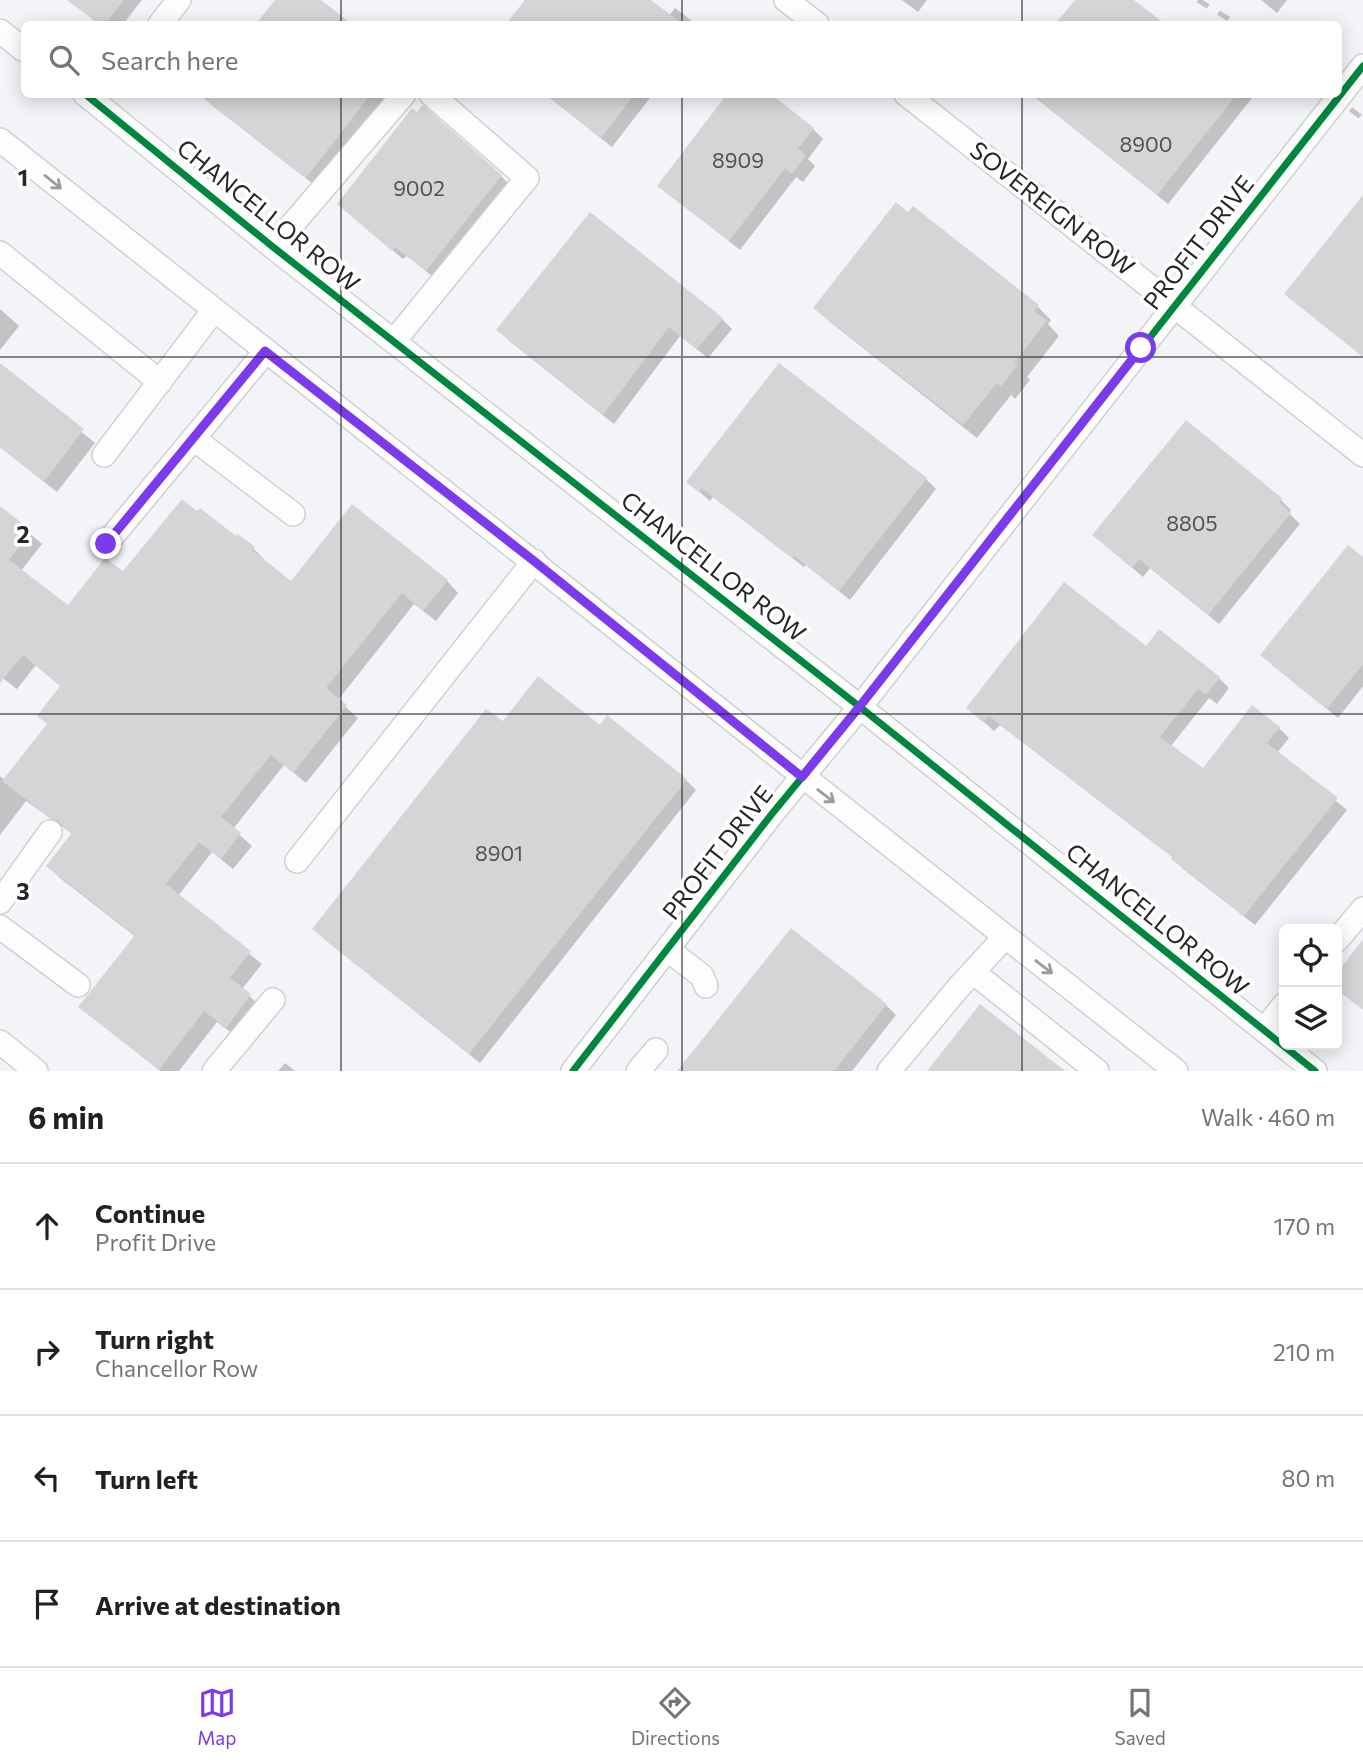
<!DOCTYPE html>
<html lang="en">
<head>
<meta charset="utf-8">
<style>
  :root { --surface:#fff; --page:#f2f2f2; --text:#202124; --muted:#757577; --line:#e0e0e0; --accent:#7c3aed }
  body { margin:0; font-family:Commissioner,sans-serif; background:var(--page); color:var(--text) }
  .controls { position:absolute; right:21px; bottom:21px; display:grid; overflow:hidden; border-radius:10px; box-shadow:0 4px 18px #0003 }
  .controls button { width:63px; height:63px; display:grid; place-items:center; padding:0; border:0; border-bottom:2px solid var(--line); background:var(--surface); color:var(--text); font:35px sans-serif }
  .stop { position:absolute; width:21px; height:21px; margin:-16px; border:5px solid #7c3aed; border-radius:50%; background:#fff }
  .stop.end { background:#7c3aed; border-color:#fff; box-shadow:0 2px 7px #0008 }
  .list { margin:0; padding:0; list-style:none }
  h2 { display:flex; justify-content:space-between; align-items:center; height:91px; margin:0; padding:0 28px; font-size:30px }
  h2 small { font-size:23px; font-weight:400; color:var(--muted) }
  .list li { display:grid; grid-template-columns:46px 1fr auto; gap:21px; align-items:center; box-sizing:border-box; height:126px; padding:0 28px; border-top:2px solid var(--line) }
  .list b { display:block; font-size:26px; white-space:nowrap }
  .list p { margin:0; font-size:23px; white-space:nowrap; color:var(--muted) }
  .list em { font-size:23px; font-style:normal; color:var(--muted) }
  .icon { flex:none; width:38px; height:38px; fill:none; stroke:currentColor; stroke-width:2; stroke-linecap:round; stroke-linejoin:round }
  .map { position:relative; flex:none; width:1363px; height:1071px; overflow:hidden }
  .search { position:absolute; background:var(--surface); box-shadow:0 4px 18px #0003; left:21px; right:21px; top:21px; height:77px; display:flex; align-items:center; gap:18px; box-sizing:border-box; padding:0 24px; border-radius:10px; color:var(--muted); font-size:26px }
  .sheet { height:595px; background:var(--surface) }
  nav { display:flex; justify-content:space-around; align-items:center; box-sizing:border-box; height:98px; border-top:2px solid var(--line); background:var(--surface); font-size:19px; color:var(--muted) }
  nav a { display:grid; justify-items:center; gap:4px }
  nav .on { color:var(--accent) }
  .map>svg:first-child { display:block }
</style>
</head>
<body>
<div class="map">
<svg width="1363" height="1071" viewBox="0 0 1363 1071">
  <rect width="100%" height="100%" fill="#f2f4f7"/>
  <g fill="#0003">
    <polygon points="70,0 142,0 123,24 98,24"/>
    <polygon points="277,0 318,0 350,24 258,24"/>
    <polygon points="527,0 649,0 669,16 675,8 696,24 508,24"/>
    <polygon points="902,0 927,0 918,12"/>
    <polygon points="1077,0 1131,0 1162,24 1058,24"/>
    <polygon points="1261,0 1287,0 1277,13"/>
    <polygon points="204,94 389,94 317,187 213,106 202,96"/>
    <polygon points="545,94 653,94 612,147"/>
    <polygon points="1031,94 1248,94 1252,98 1168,204"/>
    <polygon points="813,129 823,139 808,159 815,166 803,182 796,177 740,250 659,185"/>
    <polygon points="501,176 511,186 437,280 407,256 403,259 349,214"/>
    <polygon points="1037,306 1051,320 1048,324 1059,336 1027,377 1030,380 1015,399 1011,395 977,438 829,321 815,308"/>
    <polygon points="0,309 19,326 0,350"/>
    <polygon points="722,319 732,329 708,358 680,336 614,424 508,340"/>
    <polygon points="0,365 95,443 57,492 0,447"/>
    <polygon points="1186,422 1281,500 1291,510 1289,513 1300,524 1219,624 1150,568 1143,577 1094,535"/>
    <polygon points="926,479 936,489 850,600 806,565 804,567 713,497 710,501 688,482"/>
    <polygon points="0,508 42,544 21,571 68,608 124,573 236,538 253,548 265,560 264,562 292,583 447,581 458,593 436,621 414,604 338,700 358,718 306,783 284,765 233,829 252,846 233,869 212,852 178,896 262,964 242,989 262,1008 238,1038 217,1022 179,1071 160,1071 81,1007 136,937 60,878 48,866 73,834 26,801 0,835 0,776 5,780 48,725 62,687 36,665 17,689 0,676"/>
    <polygon points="1363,559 1363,686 1338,718 1272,665"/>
    <polygon points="1146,648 1219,678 1229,688 1217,704 1209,698 1171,746 1203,770 1279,728 1289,738 1277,753 1347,810 1255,925 1183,869 1174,858 1000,725 994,731 968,708"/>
    <polygon points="503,723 601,728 686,780 696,790 480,1063 324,939"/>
    <polygon points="886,1005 896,1015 852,1071 679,1071"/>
    <polygon points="285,1063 295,1071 278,1071"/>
  </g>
  <g fill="#d5d5d7">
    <polygon points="67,0 124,0 105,24 99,24"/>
    <polygon points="275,0 321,0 352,24 256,24"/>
    <polygon points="525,0 651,0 683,24 506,24"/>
    <polygon points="1075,0 1134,0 1165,24 1055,24"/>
    <polygon points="198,94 371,94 306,178"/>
    <polygon points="545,94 635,94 601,138"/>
    <polygon points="727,94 771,94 814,128 798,149 806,155 792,174 785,168 729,241 657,186"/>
    <polygon points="1031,94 1237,94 1157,195"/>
    <polygon points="423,105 502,175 426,271 395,247 392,251 337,204 412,108 417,112"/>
    <polygon points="1363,195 1363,357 1284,294"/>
    <polygon points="896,202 908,212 913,206 1039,305 1034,311 1047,321 1014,363 1018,365 1001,386 997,383 963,425 813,308"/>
    <polygon points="590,212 723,318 697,349 669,327 603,415 496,330"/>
    <polygon points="0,363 84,429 44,482 0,447"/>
    <polygon points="779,363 927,478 839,591 794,556 793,559 702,488 699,492 686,482"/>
    <polygon points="1186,420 1282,498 1279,502 1291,513 1208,615 1139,559 1132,568 1092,535"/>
    <polygon points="182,499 197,511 200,508 236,536 238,534 255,547 252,550 291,581 352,504 448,580 423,611 402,593 326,688 347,705 293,773 271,755 221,817 241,833 221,859 199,842 166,884 251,951 230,978 251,994 226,1028 204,1011 159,1070 78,1007 135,935 46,866 71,834 59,821 50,818 2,781 47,724 37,716 60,686 23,655 0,683 0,506 32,531 9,560 68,605 105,558 123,571"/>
    <polygon points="1348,545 1363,557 1363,664 1327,709 1260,655"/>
    <polygon points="1064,582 1146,646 1159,629 1220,677 1206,695 1198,689 1160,737 1203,768 1252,705 1280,727 1267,743 1338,798 1244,916 1171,859 1172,857 989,716 983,722 966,708"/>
    <polygon points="538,676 600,725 607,715 687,779 469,1054 312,929 486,709 503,721"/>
    <polygon points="791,928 887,1004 834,1071 677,1071"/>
    <polygon points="1363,939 1363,1010 1337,990 1337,973"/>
    <polygon points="980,1004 1065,1071 927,1071"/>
  </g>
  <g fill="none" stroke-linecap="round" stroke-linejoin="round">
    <g stroke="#cfd0d2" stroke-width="26">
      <g id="minor">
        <polyline points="786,0 817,24"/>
        <polyline points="160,24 179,0"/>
        <polyline points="0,31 24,50"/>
        <polyline points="85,94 273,247 860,707 1315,1071"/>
        <polyline points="906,94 1363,455"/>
        <path d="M0 140C394 448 783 762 1176 1071"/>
        <polyline points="273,247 404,94"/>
        <polyline points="0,253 160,382"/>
        <polyline points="394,341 527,178 431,94"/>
        <polyline points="194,439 293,514"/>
        <polyline points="104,455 214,310"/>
        <polyline points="106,544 266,351"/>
        <polyline points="297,861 534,561"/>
        <polyline points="0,902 50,832"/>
        <polyline points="0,927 78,985"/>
        <polyline points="1337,940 1363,909"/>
        <polyline points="668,950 702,976 706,986"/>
        <polyline points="973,972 1097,1071"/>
        <polyline points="1264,1030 1284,1005"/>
        <polyline points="0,1042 36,1071"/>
        <polyline points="214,1071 273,1000"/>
        <polyline points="573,1071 771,815 860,707 1363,66"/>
        <polyline points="638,1071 656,1050"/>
        <polyline points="889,1071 958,988 1005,937"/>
      </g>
    </g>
    <use href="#minor" stroke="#fdfdfe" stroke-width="23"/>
    <g stroke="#c3c4c4" stroke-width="5" stroke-dasharray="12 12" stroke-linecap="butt">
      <polyline points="1198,0 1237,24"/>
      <polyline points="1332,94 1363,119"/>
    </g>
    <g stroke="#fff" stroke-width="11">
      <g id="cycleway">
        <polyline points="85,94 273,247 860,707 1315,1071"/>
        <polyline points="573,1071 771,815 860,707 1363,66"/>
      </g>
    </g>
    <use href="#cycleway" stroke="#00873e" stroke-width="7"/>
  </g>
  <defs><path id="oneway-shaft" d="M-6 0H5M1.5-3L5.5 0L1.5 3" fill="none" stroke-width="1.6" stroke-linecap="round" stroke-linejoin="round" transform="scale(1.75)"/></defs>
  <g stroke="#9c9c9e">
    <use href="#oneway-shaft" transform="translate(53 182) rotate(39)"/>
    <use href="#oneway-shaft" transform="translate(826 796) rotate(38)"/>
    <use href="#oneway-shaft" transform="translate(1044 967) rotate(38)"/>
  </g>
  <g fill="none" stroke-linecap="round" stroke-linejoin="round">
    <polyline stroke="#7c3aed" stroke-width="9" points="106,544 265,351 534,561 802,777 860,706 1141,348"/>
  </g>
  <path fill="none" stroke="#252628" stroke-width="2" stroke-opacity="0.55" d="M341 0V24M682 0V24M1022 0V24M341 94V1071M682 94V1071M1022 94V1071M0 357H1363M0 714H1363"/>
  <g text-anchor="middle" stroke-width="7" stroke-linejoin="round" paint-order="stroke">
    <g font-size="21" fill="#515254">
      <text x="1146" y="152">8900</text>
      <text x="738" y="168">8909</text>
      <text x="419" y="196">9002</text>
      <text x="1192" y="531">8805</text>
      <text x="499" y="861">8901</text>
    </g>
    <g font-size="24" fill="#252628" stroke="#fff">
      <text transform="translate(1052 209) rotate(38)" y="8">SOVEREIGN ROW</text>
      <text transform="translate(268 216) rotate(39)" y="8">CHANCELLOR ROW</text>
      <text transform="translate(1199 243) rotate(-52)" y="8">PROFIT DRIVE</text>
      <text transform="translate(713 567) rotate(38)" y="8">CHANCELLOR ROW</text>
      <text transform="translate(718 853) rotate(-52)" y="8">PROFIT DRIVE</text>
      <text transform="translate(1157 920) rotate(39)" y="8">CHANCELLOR ROW</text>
    </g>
  </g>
  <g font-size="23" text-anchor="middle" font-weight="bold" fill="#252628" stroke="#fff" stroke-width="7" stroke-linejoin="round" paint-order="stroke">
    <text x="23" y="186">1</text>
    <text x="23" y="543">2</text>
    <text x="23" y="900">3</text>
  </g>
</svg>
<div class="controls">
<button><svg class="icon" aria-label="locate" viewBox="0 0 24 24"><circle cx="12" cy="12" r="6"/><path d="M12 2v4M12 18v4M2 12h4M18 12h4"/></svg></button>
<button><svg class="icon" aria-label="layers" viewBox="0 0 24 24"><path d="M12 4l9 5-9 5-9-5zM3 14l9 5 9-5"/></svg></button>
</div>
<div class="stop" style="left:1141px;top:348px"></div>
<div class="stop end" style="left:106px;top:544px"></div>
<div class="search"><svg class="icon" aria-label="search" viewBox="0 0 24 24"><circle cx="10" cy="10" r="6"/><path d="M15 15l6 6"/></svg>Search here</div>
</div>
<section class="sheet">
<h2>6 min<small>Walk · 460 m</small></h2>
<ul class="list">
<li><svg class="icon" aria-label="ahead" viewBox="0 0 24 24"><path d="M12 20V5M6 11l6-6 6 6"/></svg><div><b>Continue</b><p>Profit Drive</p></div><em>170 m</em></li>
<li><svg class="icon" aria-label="right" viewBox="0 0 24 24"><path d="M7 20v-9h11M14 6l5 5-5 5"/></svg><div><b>Turn right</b><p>Chancellor Row</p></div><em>210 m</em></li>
<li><svg class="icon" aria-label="left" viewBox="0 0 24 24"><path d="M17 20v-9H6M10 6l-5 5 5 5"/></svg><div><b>Turn left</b></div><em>80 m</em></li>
<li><svg class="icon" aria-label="arrive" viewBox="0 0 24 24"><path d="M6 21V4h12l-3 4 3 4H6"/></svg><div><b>Arrive at destination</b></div></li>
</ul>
</section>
<nav>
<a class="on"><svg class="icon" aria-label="map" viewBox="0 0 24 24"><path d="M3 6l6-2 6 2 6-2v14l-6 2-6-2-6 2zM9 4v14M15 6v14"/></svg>Map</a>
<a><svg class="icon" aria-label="directions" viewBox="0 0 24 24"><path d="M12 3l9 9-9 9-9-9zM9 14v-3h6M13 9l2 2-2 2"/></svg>Directions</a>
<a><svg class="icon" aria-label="saved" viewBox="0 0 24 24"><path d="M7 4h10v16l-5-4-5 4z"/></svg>Saved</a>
</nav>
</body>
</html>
